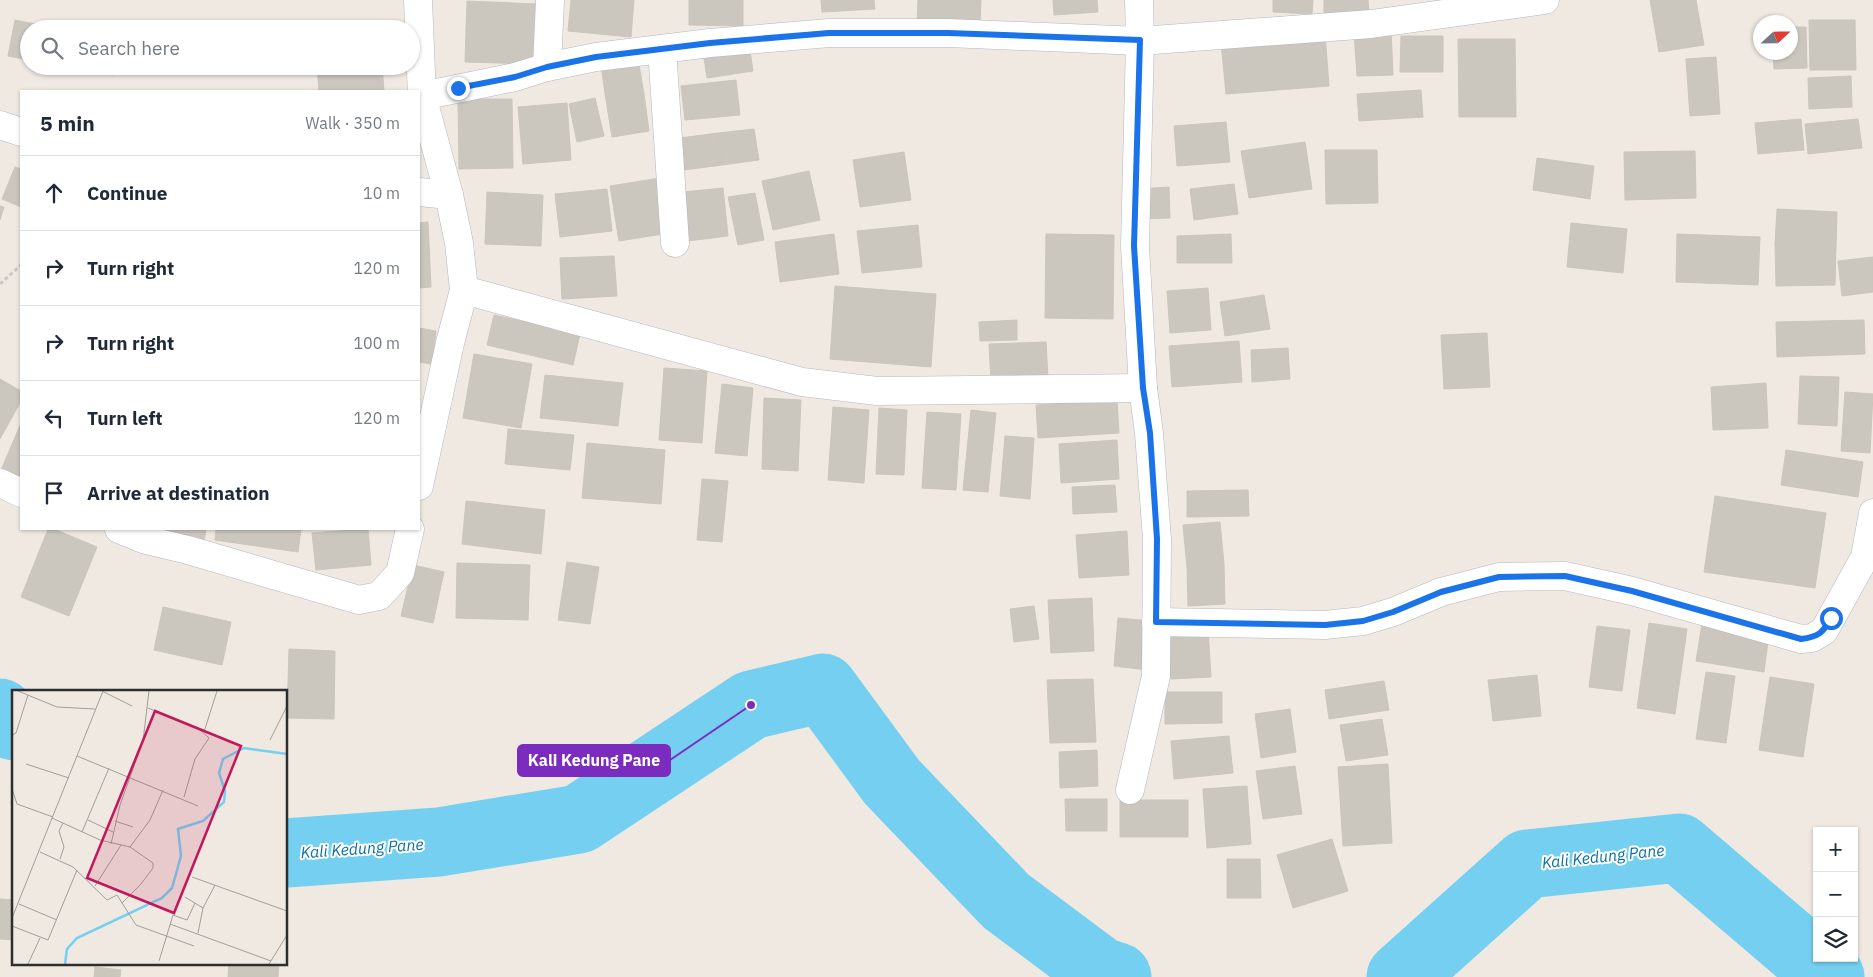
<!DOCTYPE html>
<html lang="en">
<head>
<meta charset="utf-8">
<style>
  :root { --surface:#fff; --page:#f6f6f7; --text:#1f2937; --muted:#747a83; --line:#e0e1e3 }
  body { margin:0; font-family:"IBM Plex Sans",sans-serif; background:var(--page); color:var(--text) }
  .controls { position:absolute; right:15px; bottom:15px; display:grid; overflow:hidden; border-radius:0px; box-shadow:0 1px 4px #0004 }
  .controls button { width:45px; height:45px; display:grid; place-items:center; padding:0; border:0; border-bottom:1px solid var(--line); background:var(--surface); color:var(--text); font:25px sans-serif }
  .compass { position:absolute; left:1753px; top:15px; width:45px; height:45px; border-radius:50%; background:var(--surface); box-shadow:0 1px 4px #0004; rotate:68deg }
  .stop { position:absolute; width:15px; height:15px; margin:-11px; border:4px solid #1a73e8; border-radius:50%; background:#fff }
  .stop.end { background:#1a73e8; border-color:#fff; box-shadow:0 1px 5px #0008 }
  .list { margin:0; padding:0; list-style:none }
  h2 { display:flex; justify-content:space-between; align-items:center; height:65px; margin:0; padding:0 20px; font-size:21px }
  h2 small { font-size:16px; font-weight:400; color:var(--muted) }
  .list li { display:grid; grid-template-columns:32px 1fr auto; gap:15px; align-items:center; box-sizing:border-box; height:75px; padding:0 20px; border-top:1px solid var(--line) }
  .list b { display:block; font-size:19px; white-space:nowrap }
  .list em { font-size:16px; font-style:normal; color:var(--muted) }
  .icon { flex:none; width:28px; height:28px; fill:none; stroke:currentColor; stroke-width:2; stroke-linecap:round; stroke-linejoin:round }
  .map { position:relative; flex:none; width:1873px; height:977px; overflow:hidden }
  .search { position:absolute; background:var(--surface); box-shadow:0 1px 4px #0004; left:20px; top:20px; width:400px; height:55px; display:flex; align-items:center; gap:12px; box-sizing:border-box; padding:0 18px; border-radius:28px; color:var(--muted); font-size:19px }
  .panel { position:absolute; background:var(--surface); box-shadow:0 1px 4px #0004; left:20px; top:90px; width:400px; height:440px; border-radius:0px }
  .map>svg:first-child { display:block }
</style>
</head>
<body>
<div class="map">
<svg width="1873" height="977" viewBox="0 0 1873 977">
  <rect width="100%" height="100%" fill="#efe9e1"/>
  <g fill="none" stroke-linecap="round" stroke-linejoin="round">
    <g stroke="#75cff0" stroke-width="69">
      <polyline points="0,713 14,726"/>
      <polyline points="286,853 439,842 579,819 751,705 823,688 892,782 1006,901 1101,972 1117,977"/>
      <polyline points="1401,977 1527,864 1679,848 1830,977"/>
    </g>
  </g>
  <g fill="#cbc7bf" stroke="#cbc5ba">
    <polygon points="571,0 634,0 631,37 568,31"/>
    <polygon points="689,0 743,0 743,26 689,25"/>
    <polygon points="821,0 874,0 875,9 822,12"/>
    <polygon points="918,0 981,0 980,25 917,23"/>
    <polygon points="1053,0 1097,0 1098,12 1054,15"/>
    <polygon points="1273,0 1313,0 1312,14 1273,12"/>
    <polygon points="1324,0 1368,0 1369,14 1324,15"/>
    <polygon points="1650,0 1696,0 1704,45 1659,52"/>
    <polygon points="467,1 536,4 534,64 465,62"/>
    <polygon points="15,20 60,29 29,29 29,60 8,56"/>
    <polygon points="1809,20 1855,20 1856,70 1810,70"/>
    <polygon points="1790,27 1806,27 1807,68 1774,69 1773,52 1790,52"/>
    <polygon points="1391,30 1393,75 1357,76 1354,31"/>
    <polygon points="1325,34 1329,86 1226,94 1221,42"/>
    <polygon points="1401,36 1443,36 1443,72 1400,72"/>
    <polygon points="1458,39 1515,39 1516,117 1459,117"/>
    <polygon points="749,44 753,71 707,78 703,51"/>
    <polygon points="1716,57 1720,114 1690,116 1686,59"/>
    <polygon points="638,59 644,94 606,100 601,65"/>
    <polygon points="64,66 114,66 113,75"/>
    <polygon points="317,66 382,66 384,91 319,91"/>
    <polygon points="1851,76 1852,107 1809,109 1808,78"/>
    <polygon points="736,80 740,115 685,120 681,86"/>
    <polygon points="1421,90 1423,117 1359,121 1357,94"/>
    <polygon points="644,94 649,131 612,137 606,100"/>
    <polygon points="595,98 604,136 577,142 569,104"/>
    <polygon points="458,99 512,99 513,168 459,169"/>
    <polygon points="567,103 571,160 523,164 518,107"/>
    <polygon points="1801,119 1804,150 1758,154 1755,123"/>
    <polygon points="1858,119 1862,148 1808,154 1805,124"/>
    <polygon points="1226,122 1230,162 1177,166 1174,126"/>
    <polygon points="754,129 759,160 722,165 718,133"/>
    <polygon points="718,133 722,165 684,170 680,138"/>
    <polygon points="1305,142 1312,189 1249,198 1241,151"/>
    <polygon points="1325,150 1377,150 1378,203 1326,204"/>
    <polygon points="1695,151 1696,198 1625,200 1624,152"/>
    <polygon points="904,152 911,200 860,207 853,160"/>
    <polygon points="1537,158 1594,166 1590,199 1533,190"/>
    <polygon points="15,167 21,169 21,207 2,199"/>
    <polygon points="809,171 820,220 773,230 762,181"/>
    <polygon points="660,178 669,233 619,241 610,186"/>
    <polygon points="1234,184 1238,214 1194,220 1190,189"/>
    <polygon points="1169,187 1170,218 1138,219 1137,189"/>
    <polygon points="723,188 728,236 688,241 683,192"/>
    <polygon points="607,189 612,231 560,237 555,194"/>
    <polygon points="487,192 543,195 541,246 485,244"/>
    <polygon points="755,193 764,240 738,245 728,197"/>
    <polygon points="0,206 4,207 0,220"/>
    <polygon points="1777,209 1837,212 1836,247 1775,244"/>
    <polygon points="428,222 431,287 419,288 419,223"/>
    <polygon points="1571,223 1627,229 1623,273 1567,267"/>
    <polygon points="918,225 922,267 862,273 857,231"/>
    <polygon points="834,234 839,274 780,282 775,242"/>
    <polygon points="1046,234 1114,235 1113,319 1045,318"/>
    <polygon points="1231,234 1232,263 1177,263 1177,236"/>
    <polygon points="1677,234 1760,237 1758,285 1676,282"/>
    <polygon points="1775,244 1836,247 1835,285 1776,286"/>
    <polygon points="614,256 617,296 562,299 560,258"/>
    <polygon points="1873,257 1873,292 1842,296 1838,261"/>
    <polygon points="835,286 936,294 931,367 830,359"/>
    <polygon points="1208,288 1211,330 1170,333 1167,291"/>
    <polygon points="1264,295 1270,329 1225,336 1220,302"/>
    <polygon points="494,315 580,334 573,365 487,345"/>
    <polygon points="1017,320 1017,340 980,341 979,322"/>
    <polygon points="1864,320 1865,354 1777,357 1776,322"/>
    <polygon points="419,328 436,331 432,364 419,362"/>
    <polygon points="1487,333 1490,387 1444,389 1441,335"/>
    <polygon points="1239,341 1242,382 1172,387 1169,346"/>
    <polygon points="1046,342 1048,378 991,380 989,344"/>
    <polygon points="1288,348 1290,379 1252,382 1251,350"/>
    <polygon points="474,354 532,364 521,428 463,418"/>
    <polygon points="664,368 707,371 702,443 659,440"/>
    <polygon points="545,375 584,379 580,422 540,418"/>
    <polygon points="1800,376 1839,377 1837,426 1798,424"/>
    <polygon points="0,379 21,391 21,401 0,439"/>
    <polygon points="584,379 623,383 618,426 580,422"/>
    <polygon points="1766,383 1768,428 1713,430 1711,387"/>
    <polygon points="722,384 753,388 747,456 715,453"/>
    <polygon points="1845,392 1873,394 1870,453 1841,451"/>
    <polygon points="764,398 801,400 798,471 762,469"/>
    <polygon points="1117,400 1119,433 1038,438 1036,405"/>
    <polygon points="833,407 869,410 864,483 828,480"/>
    <polygon points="879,408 907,410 904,475 876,474"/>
    <polygon points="971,410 996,413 988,492 963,490"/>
    <polygon points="927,412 961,414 956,490 922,488"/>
    <polygon points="21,423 21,477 2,468"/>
    <polygon points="508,429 574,435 570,470 505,464"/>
    <polygon points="1005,436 1034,438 1030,499 1000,496"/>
    <polygon points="1117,440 1119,479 1061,483 1059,444"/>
    <polygon points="587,443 665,450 661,504 582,498"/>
    <polygon points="1786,450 1863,462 1858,497 1781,485"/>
    <polygon points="702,479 728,481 722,542 697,540"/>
    <polygon points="1115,485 1117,512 1073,514 1072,487"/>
    <polygon points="1248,490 1249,516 1187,517 1187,491"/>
    <polygon points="1715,496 1826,513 1815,588 1704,572"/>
    <polygon points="466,501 545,510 541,554 462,544"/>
    <polygon points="1220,522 1224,564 1187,567 1183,525"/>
    <polygon points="48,529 54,529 97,547 69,616 21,597"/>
    <polygon points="155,529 206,529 204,542"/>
    <polygon points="216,529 301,529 298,552 215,540"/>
    <polygon points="368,529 371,565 316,570 312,533"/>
    <polygon points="1127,531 1129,575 1079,578 1076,535"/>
    <polygon points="567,562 599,567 590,624 558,620"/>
    <polygon points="457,563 530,565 528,620 456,618"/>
    <polygon points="1224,564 1225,604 1188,606 1187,567"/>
    <polygon points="413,565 444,572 433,623 401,616"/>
    <polygon points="1092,598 1094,651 1051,653 1048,600"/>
    <polygon points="1034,606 1039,639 1014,642 1010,609"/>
    <polygon points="163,607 231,622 222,665 154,650"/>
    <polygon points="1118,618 1151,621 1147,670 1114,666"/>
    <polygon points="1649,623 1687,629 1675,714 1637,708"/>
    <polygon points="1702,624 1769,634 1764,672 1696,661"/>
    <polygon points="1597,626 1630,630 1622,691 1589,687"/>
    <polygon points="1208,628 1211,677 1171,679 1168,631"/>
    <polygon points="289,649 335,651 334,719 287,718"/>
    <polygon points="1706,672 1735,676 1726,743 1696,739"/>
    <polygon points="1537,675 1541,716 1493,721 1488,680"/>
    <polygon points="1770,677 1814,684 1803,757 1759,750"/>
    <polygon points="1093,679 1096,742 1050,743 1047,680"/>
    <polygon points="1384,681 1389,710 1329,719 1325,690"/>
    <polygon points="1165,692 1222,692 1222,723 1165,724"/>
    <polygon points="1290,709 1296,752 1261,758 1255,714"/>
    <polygon points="1382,719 1388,755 1346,761 1340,725"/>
    <polygon points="1229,736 1233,773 1174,779 1171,741"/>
    <polygon points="1097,750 1098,786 1060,788 1059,752"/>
    <polygon points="1388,764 1392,843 1343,846 1338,767"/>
    <polygon points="1295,766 1302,814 1263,819 1256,771"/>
    <polygon points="1247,786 1251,844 1207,848 1203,789"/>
    <polygon points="1065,799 1107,799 1107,831 1066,831"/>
    <rect x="1120" y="800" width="68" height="37"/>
    <polygon points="1332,839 1348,891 1293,908 1277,855"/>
    <polygon points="1227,859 1260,859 1261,898 1227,898"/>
    <polygon points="0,899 14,900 14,940 0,939"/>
    <polygon points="229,963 279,963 278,977 228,977"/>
    <polygon points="95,967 121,970 120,977 94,977"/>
  </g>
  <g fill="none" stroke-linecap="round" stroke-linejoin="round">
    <g stroke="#b4b7c1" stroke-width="29">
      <g id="street">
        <polyline points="418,0 422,96 449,195 459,243 464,290 450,343 419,486"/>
        <polyline points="662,49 675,243"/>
        <polyline points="547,67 550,0"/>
        <polyline points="422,96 515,77 547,67 596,57 710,43 829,33 948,33 1140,41 1371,24 1545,0"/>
        <polyline points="0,125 21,132"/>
        <polyline points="419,192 449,195"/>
        <polyline points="464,290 802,382 877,391 1143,388"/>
        <polyline points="0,483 21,493"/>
        <polyline points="119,529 146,540 188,550 359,600 379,596 400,573 410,529"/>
        <polyline points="1156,622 1325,625 1363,621 1393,612 1441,592 1499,577 1565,576 1632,591 1801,639 1812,638 1824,631 1865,557 1873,513"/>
        <polyline points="1130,790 1156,676 1157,539 1149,433 1143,388 1135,246 1140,41 1139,0"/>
      </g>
    </g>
    <polyline stroke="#c9c9c9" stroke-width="3" stroke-dasharray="4 2.5" stroke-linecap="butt" points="0,284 21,265"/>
    <use href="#street" stroke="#fff" stroke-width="28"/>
  </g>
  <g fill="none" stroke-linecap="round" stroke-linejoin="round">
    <path stroke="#1a73e8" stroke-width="6" d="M458 88 515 77 547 67 596 57 710 43 829 33H948L1140 40 1134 246 1143 388 1150 433 1157 539 1156 622 1325 625 1363 621 1393 612 1441 592 1499 577 1565 576 1632 591 1801 639C1818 637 1823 633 1831 618"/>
  </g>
  <g text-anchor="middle" stroke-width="4" stroke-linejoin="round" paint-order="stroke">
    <g font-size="16" font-style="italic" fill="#0d6fa3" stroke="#fff">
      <text transform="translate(362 848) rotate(-4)" y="6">Kali Kedung Pane</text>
      <text transform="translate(1603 856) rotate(-6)" y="6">Kali Kedung Pane</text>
    </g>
  </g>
  <g transform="translate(12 690)">
    <rect width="275" height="275" fill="#efe9e1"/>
    <path fill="none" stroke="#75cff0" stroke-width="2.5" d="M53 274 55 259 65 248 150 208 160 198 169 166 166 139 191 131 212 112 213 101 207 83 211 69 232 58 275 64"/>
    <path fill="none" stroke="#a29e99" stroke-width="1" d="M6 1 45 17 83 19M90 1 120 16M136 18 186 38 197 48 183 69 172 107M192 42 205 1M0 45 4 43 16 5M258 50 275 16M65 66 186 116M14 74 57 88M0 99 5 114 41 127M40 128 88 150 118 157 141 173V178L129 194 110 213M76 130 101 142M103 131 121 137M70 142 97 78M99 154 108 115 131 51 137 1M118 157 138 130 151 100M28 162 61 177 95 210 105 205 124 235 182 256M48 169 52 157 47 141 51 133M180 187 275 221M83 196 109 155M173 207 191 218M7 214 45 230M0 228 91 1M158 234 259 271M0 236 36 250 65 180M186 243 191 218 203 195M147 271 161 225 175 230 183 213M16 274 28 248M257 274 275 245"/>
    <path fill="#c2185b" fill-opacity="0.15" stroke="#c2185b" stroke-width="2.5" d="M143 21 229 56 162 223 75 188Z"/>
    <rect width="275" height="275" fill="none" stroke="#2e2e2e" stroke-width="2.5"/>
  </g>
  <path fill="none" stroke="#7b2cbf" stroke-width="2" d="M751 705L670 760"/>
  <circle fill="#7b2cbf" stroke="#fff" stroke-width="2" cx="751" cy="705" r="5"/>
  <rect fill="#7b2cbf" stroke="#7b2cbf" stroke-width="2" x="518" y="745" width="152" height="31" rx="5"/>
  <g font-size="16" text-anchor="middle" font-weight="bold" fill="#fff">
    <text x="594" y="766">Kali Kedung Pane</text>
  </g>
</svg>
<div class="controls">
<button>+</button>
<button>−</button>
<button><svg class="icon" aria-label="layers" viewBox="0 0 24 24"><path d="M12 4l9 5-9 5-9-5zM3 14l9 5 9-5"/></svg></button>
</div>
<svg class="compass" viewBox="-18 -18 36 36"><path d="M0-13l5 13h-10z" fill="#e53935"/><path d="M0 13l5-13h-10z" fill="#747a83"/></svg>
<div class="stop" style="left:1831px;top:618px"></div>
<div class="stop end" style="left:458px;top:88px"></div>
<div class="search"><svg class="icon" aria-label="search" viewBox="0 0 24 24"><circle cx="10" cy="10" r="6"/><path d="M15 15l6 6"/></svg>Search here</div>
<section class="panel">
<h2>5 min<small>Walk · 350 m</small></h2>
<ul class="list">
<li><svg class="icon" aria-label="ahead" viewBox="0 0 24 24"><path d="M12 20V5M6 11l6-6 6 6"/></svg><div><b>Continue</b></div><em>10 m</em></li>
<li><svg class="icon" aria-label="right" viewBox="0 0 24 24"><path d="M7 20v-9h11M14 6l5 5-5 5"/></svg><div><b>Turn right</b></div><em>120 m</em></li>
<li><svg class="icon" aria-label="right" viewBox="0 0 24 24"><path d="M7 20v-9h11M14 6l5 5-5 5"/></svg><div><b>Turn right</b></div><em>100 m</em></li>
<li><svg class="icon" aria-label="left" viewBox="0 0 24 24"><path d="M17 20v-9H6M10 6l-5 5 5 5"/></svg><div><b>Turn left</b></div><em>120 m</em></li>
<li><svg class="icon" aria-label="arrive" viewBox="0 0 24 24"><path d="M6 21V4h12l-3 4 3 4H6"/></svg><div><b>Arrive at destination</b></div></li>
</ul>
</section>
</div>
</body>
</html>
